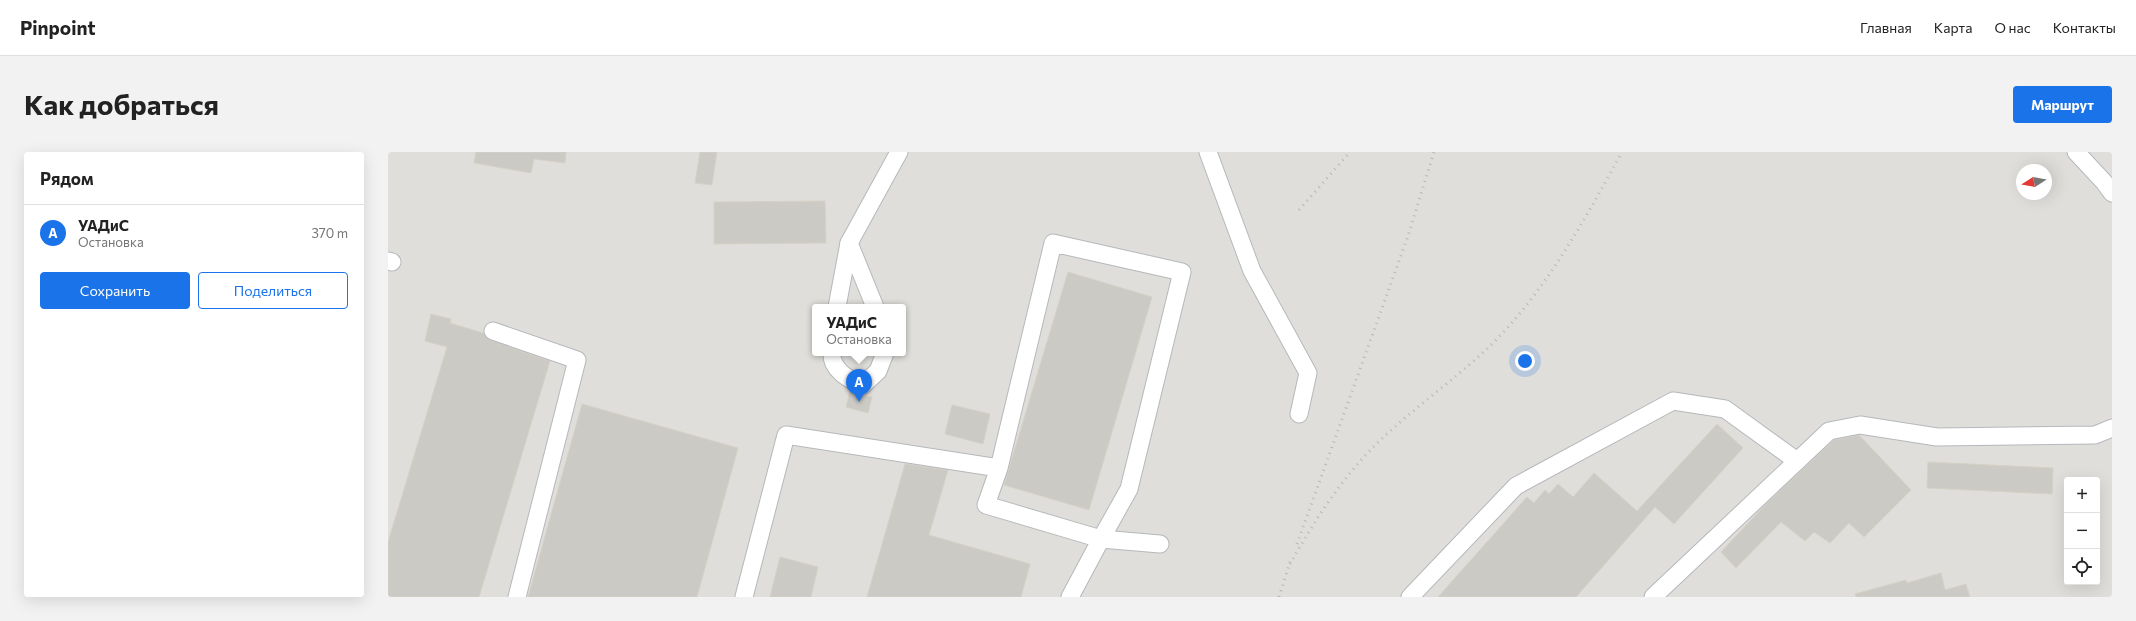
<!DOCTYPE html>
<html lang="ru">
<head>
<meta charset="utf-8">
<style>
  :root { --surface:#fff; --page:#f2f2f2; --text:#222; --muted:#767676; --line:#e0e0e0; --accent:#1a73e8 }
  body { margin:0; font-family:Commissioner,sans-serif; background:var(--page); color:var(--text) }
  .controls { position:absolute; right:12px; bottom:12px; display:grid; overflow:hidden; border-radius:4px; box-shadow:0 4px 16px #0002 }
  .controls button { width:36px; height:36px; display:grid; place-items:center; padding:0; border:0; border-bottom:1px solid var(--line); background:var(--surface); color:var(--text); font:20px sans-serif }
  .compass { position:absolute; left:1628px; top:12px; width:36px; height:36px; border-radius:50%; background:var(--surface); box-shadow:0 4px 16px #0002; rotate:259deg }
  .you { position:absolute; left:1137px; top:209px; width:14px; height:14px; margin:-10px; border:3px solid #fff; border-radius:50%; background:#1a73e8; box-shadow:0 0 0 6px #1a73e833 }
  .badge { display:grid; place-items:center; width:26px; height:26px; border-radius:50%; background:var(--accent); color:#fff; font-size:13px; font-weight:700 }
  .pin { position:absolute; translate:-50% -33px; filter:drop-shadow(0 1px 2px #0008) }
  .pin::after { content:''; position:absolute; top:21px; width:14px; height:12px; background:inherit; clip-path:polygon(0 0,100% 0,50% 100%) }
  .popup { position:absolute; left:424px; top:152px; width:94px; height:52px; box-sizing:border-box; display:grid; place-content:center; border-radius:4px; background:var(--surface); filter:drop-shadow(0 1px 3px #0005); font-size:13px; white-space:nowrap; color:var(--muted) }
  .popup b { font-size:15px; color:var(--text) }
  .popup::after { content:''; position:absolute; left:50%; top:100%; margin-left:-8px; border:8px solid transparent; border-top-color:var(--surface) }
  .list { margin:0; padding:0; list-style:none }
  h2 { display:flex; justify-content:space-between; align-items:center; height:52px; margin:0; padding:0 16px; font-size:17px }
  h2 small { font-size:13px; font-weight:400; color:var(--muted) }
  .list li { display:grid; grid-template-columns:26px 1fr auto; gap:12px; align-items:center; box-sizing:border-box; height:56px; padding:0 16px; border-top:1px solid var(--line) }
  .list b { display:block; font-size:15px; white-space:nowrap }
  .list p { margin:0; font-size:13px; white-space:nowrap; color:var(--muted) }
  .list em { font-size:13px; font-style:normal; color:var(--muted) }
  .actions { display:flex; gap:8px; padding:12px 16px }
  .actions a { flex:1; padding:9px 0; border:1px solid var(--accent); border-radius:4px; text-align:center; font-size:14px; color:var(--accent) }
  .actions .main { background:var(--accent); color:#fff }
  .icon { flex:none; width:22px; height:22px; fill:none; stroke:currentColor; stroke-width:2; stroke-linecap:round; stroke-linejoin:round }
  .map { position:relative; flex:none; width:1724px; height:445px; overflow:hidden; border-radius:4px }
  header { display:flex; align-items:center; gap:24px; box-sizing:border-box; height:56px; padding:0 20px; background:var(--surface); border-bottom:1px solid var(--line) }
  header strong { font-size:19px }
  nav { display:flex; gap:22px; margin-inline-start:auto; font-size:14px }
  .intro { display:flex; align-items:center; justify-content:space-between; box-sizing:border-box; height:96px; padding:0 24px }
  h1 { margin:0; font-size:28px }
  .button { padding:10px 18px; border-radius:4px; background:var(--accent); color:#fff; font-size:14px; font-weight:700 }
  main { display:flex; gap:24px; padding:0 24px }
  aside { flex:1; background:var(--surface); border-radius:4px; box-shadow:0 4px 16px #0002 }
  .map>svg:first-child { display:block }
</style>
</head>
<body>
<header>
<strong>Pinpoint</strong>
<nav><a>Главная</a><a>Карта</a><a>О нас</a><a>Контакты</a></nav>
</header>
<div class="intro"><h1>Как добраться</h1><a class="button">Маршрут</a></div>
<main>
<aside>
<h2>Рядом<small></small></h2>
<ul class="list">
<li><span class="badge">A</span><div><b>УАДиС</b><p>Остановка</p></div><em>370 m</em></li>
</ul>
<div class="actions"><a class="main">Сохранить</a><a>Поделиться</a></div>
</aside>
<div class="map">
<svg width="1724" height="445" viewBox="0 0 1724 445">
  <rect width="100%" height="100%" fill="#f1efe8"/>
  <path fill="#e0deda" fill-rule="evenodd" d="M0 0H1724V445H0ZM1634 18H1658V42H1634ZM427 155H515V201H427ZM1679 328H1709V430H1679Z"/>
  <g fill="#cccac5" stroke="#d6d1c6">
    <polygon points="88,0 178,0 177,11 146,7 143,21 86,11"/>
    <polygon points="312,0 329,0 324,33 307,31"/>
    <polygon points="437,49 438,91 326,92 326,50"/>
    <polygon points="680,120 764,145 701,358 616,333"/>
    <polygon points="43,162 63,167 62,171 95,181 102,188 162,209 91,445 0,445 0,390 59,195 37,189"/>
    <polygon points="462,239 470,243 484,245 480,261 458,255"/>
    <polygon points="194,252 350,296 309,445 140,445"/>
    <polygon points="564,253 602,262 595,292 557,282"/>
    <polygon points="1329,272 1355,296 1286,372 1267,355 1188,445 1050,445 1139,345 1146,351 1157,338 1161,342 1170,332 1185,345 1206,321 1249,359"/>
    <polygon points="1471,283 1523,338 1476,385 1461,371 1442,391 1426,380 1417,389 1393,370 1348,416 1333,400 1379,351 1446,288"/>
    <polygon points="1540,310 1665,316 1664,342 1539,336"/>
    <polygon points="517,312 560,318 541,383 642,412 633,445 479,445"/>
    <polygon points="392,405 430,415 423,445 382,445"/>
    <polygon points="1553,421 1557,438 1578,432 1582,445 1468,445 1467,442 1518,428 1519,431"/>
  </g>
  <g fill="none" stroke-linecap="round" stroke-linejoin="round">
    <g stroke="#b5b8bc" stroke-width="19">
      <g id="minor">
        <polyline points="820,0 864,119 920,221 911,262"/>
        <polyline points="1688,0 1716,30 1724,41"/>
        <polyline points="461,91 487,155"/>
        <polyline points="0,109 4,110"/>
        <polyline points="449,155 461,91 511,0"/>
        <polyline points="105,179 189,208 129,445"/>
        <path d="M444 201C443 218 461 227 474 234L490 219 497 201"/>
        <polyline points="356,445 398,283 611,316 598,353 713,387 741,337 794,120 665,91 611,316"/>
        <polyline points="682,445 713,387 772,392"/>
        <polyline points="1022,445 1128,334 1285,249 1337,257 1409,309"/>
        <polyline points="1265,445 1441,279 1472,273 1549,285 1707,283 1724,276"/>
      </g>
    </g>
    <use href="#minor" stroke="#fff" stroke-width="17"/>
    <g stroke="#b6b7b8" stroke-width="3" stroke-dasharray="1 5" stroke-linecap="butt">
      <polyline points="911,58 962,0"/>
      <polyline points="909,392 1020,84 1046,0"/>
      <path d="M902 412C923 375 946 338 975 306 1014 263 1063 232 1104 192 1159 137 1197 67 1234 0"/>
      <polyline points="891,445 903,407"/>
    </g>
  </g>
</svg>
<div class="controls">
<button>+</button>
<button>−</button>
<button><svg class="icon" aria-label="locate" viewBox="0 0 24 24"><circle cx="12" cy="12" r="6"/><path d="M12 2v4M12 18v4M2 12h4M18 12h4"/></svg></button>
</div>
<svg class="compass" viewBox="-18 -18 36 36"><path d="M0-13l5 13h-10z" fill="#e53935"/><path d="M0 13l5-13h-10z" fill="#767676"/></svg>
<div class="you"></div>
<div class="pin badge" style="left:471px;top:250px">A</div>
<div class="popup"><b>УАДиС</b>Остановка</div>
</div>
</main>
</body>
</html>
